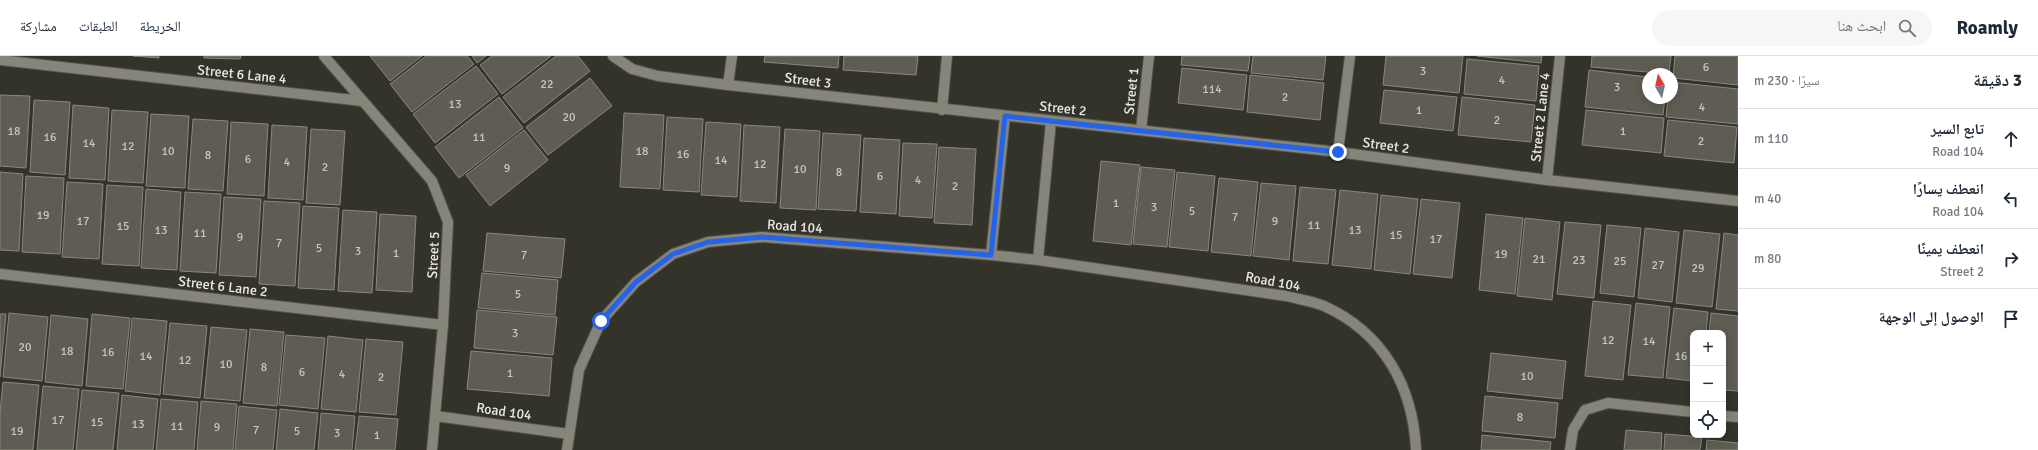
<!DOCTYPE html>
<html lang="ar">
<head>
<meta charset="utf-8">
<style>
  :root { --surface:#fff; --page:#f6f6f7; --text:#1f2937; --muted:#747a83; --line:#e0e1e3 }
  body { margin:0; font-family:Signika,"Noto Naskh Arabic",sans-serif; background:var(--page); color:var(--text); direction:rtl }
  .controls { position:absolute; right:12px; bottom:12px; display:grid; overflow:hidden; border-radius:8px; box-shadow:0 2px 10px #0003 }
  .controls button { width:36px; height:36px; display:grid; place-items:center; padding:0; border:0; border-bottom:1px solid var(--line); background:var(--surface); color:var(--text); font:20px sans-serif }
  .compass { position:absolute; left:1642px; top:12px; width:36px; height:36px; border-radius:50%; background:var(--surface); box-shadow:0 2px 10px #0003; rotate:351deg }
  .stop { position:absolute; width:12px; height:12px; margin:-9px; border:3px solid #2563eb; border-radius:50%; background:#fff }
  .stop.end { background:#2563eb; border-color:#fff; box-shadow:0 1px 4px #0008 }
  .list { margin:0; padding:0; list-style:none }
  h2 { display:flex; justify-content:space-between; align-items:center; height:52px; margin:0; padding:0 16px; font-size:17px }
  h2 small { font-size:13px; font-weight:400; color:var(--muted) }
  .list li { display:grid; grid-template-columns:26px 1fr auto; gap:12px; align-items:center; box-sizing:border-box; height:60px; padding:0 16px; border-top:1px solid var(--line) }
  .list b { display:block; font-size:15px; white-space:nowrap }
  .list p { margin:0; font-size:13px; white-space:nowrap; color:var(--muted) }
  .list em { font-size:13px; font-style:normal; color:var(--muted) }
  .icon { flex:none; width:22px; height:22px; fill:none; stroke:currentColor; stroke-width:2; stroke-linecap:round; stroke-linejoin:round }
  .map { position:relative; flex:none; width:1738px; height:394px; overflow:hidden; direction:ltr }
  header { display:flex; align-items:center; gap:24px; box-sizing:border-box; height:56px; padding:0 20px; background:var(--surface); border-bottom:1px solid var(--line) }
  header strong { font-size:19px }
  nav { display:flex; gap:22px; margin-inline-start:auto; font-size:14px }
  .search { width:280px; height:36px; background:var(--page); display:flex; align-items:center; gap:10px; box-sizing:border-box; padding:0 14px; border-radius:22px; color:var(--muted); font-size:15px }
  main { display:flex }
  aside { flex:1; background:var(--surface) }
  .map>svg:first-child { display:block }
</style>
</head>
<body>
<header>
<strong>Roamly</strong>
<div class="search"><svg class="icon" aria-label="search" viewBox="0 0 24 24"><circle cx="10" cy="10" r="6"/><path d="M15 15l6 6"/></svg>ابحث هنا</div>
<nav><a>الخريطة</a><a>الطبقات</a><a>مشاركة</a></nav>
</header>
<main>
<aside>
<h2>3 دقيقة<small>سيرًا · 230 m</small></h2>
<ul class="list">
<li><svg class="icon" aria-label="ahead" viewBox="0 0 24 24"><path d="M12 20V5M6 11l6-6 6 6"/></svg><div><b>تابع السير</b><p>Road 104</p></div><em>110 m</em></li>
<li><svg class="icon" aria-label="left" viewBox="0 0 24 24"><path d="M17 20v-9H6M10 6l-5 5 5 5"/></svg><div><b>انعطف يسارًا</b><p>Road 104</p></div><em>40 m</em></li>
<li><svg class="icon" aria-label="right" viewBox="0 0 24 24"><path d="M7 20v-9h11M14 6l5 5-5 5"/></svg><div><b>انعطف يمينًا</b><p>Street 2</p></div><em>80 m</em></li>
<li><svg class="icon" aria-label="arrive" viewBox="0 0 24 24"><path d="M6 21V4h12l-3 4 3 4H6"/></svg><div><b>الوصول إلى الوجهة</b></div></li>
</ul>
</aside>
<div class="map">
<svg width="1738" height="394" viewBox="0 0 1738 394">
  <rect width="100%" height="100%" fill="#343329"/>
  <g fill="#5f5d53" stroke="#89887d">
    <polygon points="133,0 159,0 159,2"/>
    <polygon points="204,0 241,0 240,3 204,2"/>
    <polygon points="370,0 422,0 390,25"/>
    <polygon points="426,0 467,0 474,8 412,56 390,28"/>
    <polygon points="472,0 486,0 477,7"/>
    <polygon points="492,0 551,0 502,38 480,9"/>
    <polygon points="556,0 578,0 590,15 524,67 503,41"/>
    <polygon points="765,0 839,0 838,12 764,6"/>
    <polygon points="844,0 918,0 916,19 843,14"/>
    <polygon points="1182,0 1250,0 1248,15 1181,9"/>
    <polygon points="1253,0 1326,0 1323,24 1251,17"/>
    <polygon points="1386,0 1463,0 1459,37 1383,29"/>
    <polygon points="1477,0 1542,0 1541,7"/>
    <polygon points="1592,0 1671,0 1669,18 1591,11"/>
    <polygon points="1675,0 1738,0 1738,29 1673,22"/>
    <polygon points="1467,3 1539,10 1536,45 1464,38"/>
    <polygon points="476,10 498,38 435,87 413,58"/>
    <polygon points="1182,12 1247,19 1243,54 1178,47"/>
    <polygon points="1589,14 1648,21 1648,42 1665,42 1663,59 1585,51"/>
    <polygon points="1250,19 1324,27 1320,64 1247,56"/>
    <polygon points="590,22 612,50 548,99 526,71"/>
    <polygon points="1672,26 1738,33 1738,68 1666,61 1668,42 1672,42"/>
    <polygon points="1384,34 1457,41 1453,75 1380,67"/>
    <polygon points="0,39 30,40 26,112 0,110"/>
    <polygon points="499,41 523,72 459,122 435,91"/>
    <polygon points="1462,41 1535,49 1531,86 1458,79"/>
    <polygon points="34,44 70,46 65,119 30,116"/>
    <polygon points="73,49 109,52 105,124 69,122"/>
    <polygon points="112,54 148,56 143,127 108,125"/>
    <polygon points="1586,54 1664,62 1661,97 1582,89"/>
    <polygon points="624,57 664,59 660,133 620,131"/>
    <polygon points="151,58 189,60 185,132 146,130"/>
    <polygon points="667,61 703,63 699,136 663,134"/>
    <polygon points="193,63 228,65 223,135 188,133"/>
    <polygon points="1668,64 1737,71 1734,107 1664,100"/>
    <polygon points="231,66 268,68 264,140 227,138"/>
    <polygon points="706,66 741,68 737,141 701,139"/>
    <polygon points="272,69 307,71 303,144 268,142"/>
    <polygon points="744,69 780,71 776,147 740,145"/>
    <polygon points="311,73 345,75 340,149 306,147"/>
    <polygon points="785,73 820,75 816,154 780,152"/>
    <polygon points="524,74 548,104 490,150 466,119"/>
    <polygon points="823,77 861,79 856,155 818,153"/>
    <polygon points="864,82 900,84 896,158 860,156"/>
    <polygon points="903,87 937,88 932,162 899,160"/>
    <polygon points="939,91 976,93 972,169 934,167"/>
    <polygon points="1101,105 1140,109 1131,189 1093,185"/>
    <polygon points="1141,111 1175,114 1167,191 1133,188"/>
    <polygon points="0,116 23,118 19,195 0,194"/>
    <polygon points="1177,116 1215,120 1208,195 1169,191"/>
    <polygon points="26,120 64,122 60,198 22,196"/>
    <polygon points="1219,122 1258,126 1251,200 1211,196"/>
    <polygon points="67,126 103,128 99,203 62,201"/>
    <polygon points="1261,127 1296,130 1289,204 1253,200"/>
    <polygon points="107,129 143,131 139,210 102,208"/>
    <polygon points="1300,131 1336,134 1328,208 1293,205"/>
    <polygon points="146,133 181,136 177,214 141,212"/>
    <polygon points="1340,134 1378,138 1371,213 1332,209"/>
    <polygon points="185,136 221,138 216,217 180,215"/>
    <polygon points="1381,139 1418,143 1410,218 1374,214"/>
    <polygon points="224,141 261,143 256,221 219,219"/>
    <polygon points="1421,143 1460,147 1452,222 1413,218"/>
    <polygon points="264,145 300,147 295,230 259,228"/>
    <polygon points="303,150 339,152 334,234 298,232"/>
    <polygon points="343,154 377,156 372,237 338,235"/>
    <polygon points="380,158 416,160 412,236 376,234"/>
    <polygon points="1486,158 1523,162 1515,238 1479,234"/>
    <polygon points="1525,162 1560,166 1552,244 1517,240"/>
    <polygon points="1565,166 1601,169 1594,242 1557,238"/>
    <polygon points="1607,169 1641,172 1634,241 1600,237"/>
    <polygon points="1645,172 1679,176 1672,246 1638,242"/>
    <polygon points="1684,174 1720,178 1712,251 1676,247"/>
    <polygon points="487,177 565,183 561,222 483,215"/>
    <polygon points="1724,177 1738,179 1738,255 1716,253"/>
    <polygon points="482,217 558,224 555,259 478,252"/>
    <polygon points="1593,245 1631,249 1623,324 1585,320"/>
    <polygon points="1636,247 1670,251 1663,322 1628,319"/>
    <polygon points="1674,252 1708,256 1706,277 1693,277 1693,325 1666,322"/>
    <polygon points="477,254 557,261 553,299 474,292"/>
    <polygon points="9,257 48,261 42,325 3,321"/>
    <polygon points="1711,257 1738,260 1738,335 1723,334 1723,277 1709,277"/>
    <polygon points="0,258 6,258 0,321"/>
    <polygon points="92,258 130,262 123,333 86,330"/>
    <polygon points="51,259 88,263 82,330 45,326"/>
    <polygon points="132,262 167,265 160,339 125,335"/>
    <polygon points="170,267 207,270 200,342 163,338"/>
    <polygon points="211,271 247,274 240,345 204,342"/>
    <polygon points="250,273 284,276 277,350 243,347"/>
    <polygon points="286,279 325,282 318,353 279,349"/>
    <polygon points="328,280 363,284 356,356 321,353"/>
    <polygon points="366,283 403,286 396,359 359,356"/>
    <polygon points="471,295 552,302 549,340 467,333"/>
    <polygon points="1491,297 1566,305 1562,343 1487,335"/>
    <polygon points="3,326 39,329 33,394 0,394 0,357"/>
    <polygon points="43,330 79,333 73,394 37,394"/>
    <polygon points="82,334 119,337 113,394 76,394"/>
    <polygon points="122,339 158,343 153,394 117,394"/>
    <polygon points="1485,340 1558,347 1555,382 1482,375"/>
    <polygon points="161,343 198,346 194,394 156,394"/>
    <polygon points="201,345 237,348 233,394 197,394"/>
    <polygon points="239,350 277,354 273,394 235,394"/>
    <polygon points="280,353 318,357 314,394 276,394"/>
    <polygon points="321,357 355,360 352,394 318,394"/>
    <polygon points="359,360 398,363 395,394 355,394"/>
    <polygon points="1626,374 1662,377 1661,394 1624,394"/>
    <polygon points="1665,378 1702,381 1700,394 1664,394"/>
    <polygon points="1482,379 1551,386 1550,394 1481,394"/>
    <polygon points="1707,384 1738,387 1738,394 1706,394"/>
  </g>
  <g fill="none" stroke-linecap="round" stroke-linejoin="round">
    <g stroke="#525048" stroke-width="12">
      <g id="minor">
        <polyline points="324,0 432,125 448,166 443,269 432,394"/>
        <polyline points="613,0 632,13 658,20 728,29 1338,96 1547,124 1738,145"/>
        <polyline points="0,4 362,45"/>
        <polyline points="728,29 732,0"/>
        <polyline points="942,54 947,0"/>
        <polyline points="1141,74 1149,0"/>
        <polyline points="1338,96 1350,0"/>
        <polyline points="1547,124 1560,0"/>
        <polyline points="991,199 1005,60"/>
        <polyline points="1038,204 1051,65"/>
        <polyline points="0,218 443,269"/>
        <polyline points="435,360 569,378"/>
        <polyline points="1723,360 1738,361"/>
        <path d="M567 394 579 314 601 265 636 226 673 198 708 186 762 181 991 199 1038 204 1286 240C1298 243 1313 245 1324 250 1384 277 1413 331 1416 394"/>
        <polyline points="1570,394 1573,374 1585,354 1608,347 1693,356"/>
      </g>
    </g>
    <use href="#minor" stroke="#86857a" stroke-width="10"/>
  </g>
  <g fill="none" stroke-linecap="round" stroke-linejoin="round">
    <polyline stroke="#2563eb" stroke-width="5" points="601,265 636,226 673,198 708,186 762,181 991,199 1005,60 1338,96"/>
  </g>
  <g text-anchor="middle" stroke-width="3" stroke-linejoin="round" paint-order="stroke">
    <g font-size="12" fill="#c7c6bf">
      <text x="1706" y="15">6</text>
      <text x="1423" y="19">3</text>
      <text x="1502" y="28">4</text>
      <text x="547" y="32">22</text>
      <text x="1617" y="35">3</text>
      <text x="1212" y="37">114</text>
      <text x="1285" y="45">2</text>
      <text x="455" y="52">13</text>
      <text x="1702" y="55">4</text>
      <text x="1419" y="58">1</text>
      <text x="569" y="65">20</text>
      <text x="1497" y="68">2</text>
      <text x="14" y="79">18</text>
      <text x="1623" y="79">1</text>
      <text x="50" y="85">16</text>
      <text x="479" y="85">11</text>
      <text x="1701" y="89">2</text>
      <text x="89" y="91">14</text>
      <text x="128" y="94">12</text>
      <text x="168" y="99">10</text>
      <text x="642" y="99">18</text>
      <text x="683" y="102">16</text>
      <text x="208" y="103">8</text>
      <text x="248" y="107">6</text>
      <text x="721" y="108">14</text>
      <text x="287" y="110">4</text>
      <text x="760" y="112">12</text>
      <text x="325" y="115">2</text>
      <text x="507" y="116">9</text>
      <text x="800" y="117">10</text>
      <text x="839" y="120">8</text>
      <text x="880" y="124">6</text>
      <text x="918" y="128">4</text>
      <text x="955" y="134">2</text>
      <text x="1116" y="151">1</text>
      <text x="1154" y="155">3</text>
      <text x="1192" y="159">5</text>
      <text x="43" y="163">19</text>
      <text x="1235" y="165">7</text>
      <text x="83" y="169">17</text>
      <text x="1275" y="169">9</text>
      <text x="1314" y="173">11</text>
      <text x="123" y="174">15</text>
      <text x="161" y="178">13</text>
      <text x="1355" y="178">13</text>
      <text x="200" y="181">11</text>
      <text x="1396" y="183">15</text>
      <text x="240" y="185">9</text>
      <text x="1436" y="187">17</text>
      <text x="279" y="191">7</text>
      <text x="319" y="196">5</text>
      <text x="358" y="199">3</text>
      <text x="396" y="201">1</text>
      <text x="1501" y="202">19</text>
      <text x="524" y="203">7</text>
      <text x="1539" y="207">21</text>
      <text x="1579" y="208">23</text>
      <text x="1620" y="209">25</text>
      <text x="1658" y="213">27</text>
      <text x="1698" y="216">29</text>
      <text x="518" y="242">5</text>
      <text x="515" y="281">3</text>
      <text x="1608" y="288">12</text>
      <text x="1649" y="289">14</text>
      <text x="25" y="295">20</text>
      <text x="67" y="299">18</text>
      <text x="108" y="300">16</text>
      <text x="146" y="304">14</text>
      <text x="1681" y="304">16</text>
      <text x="185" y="308">12</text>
      <text x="226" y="312">10</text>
      <text x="264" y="315">8</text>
      <text x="302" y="320">6</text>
      <text x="510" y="321">1</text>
      <text x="342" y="322">4</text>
      <text x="1527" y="324">10</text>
      <text x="381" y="325">2</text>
      <text x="1520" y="365">8</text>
      <text x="58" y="368">17</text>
      <text x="97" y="370">15</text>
      <text x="138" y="372">13</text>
      <text x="177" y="374">11</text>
      <text x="217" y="375">9</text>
      <text x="256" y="378">7</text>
      <text x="17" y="379">19</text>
      <text x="297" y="379">5</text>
      <text x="337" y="381">3</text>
      <text x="377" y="383">1</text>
    </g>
    <g font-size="14" fill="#eae9e3" stroke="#343329">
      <text transform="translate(242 18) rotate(6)" y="5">Street 6 Lane 4</text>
      <text transform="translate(808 24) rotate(7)" y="5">Street 3</text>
      <text transform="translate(1131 35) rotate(-84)" y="5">Street 1</text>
      <text transform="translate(1063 52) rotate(6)" y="5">Street 2</text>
      <text transform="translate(1540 61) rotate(-84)" y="5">Street 2 Lane 4</text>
      <text transform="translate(1386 89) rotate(8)" y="5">Street 2</text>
      <text transform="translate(795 170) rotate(4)" y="5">Road 104</text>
      <text transform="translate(433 199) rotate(-87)" y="5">Street 5</text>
      <text transform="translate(1273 225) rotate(10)" y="5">Road 104</text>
      <text transform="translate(223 230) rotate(7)" y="5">Street 6 Lane 2</text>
      <text transform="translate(504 355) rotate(8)" y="5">Road 104</text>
    </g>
  </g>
</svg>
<div class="controls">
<button>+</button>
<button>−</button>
<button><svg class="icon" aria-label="locate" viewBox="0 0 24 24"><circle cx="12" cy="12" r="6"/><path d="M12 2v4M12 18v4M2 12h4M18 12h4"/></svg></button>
</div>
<svg class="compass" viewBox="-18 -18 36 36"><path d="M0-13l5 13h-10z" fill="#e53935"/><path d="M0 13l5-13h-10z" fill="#747a83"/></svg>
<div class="stop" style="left:601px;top:265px"></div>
<div class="stop end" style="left:1338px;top:96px"></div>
</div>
</main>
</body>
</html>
